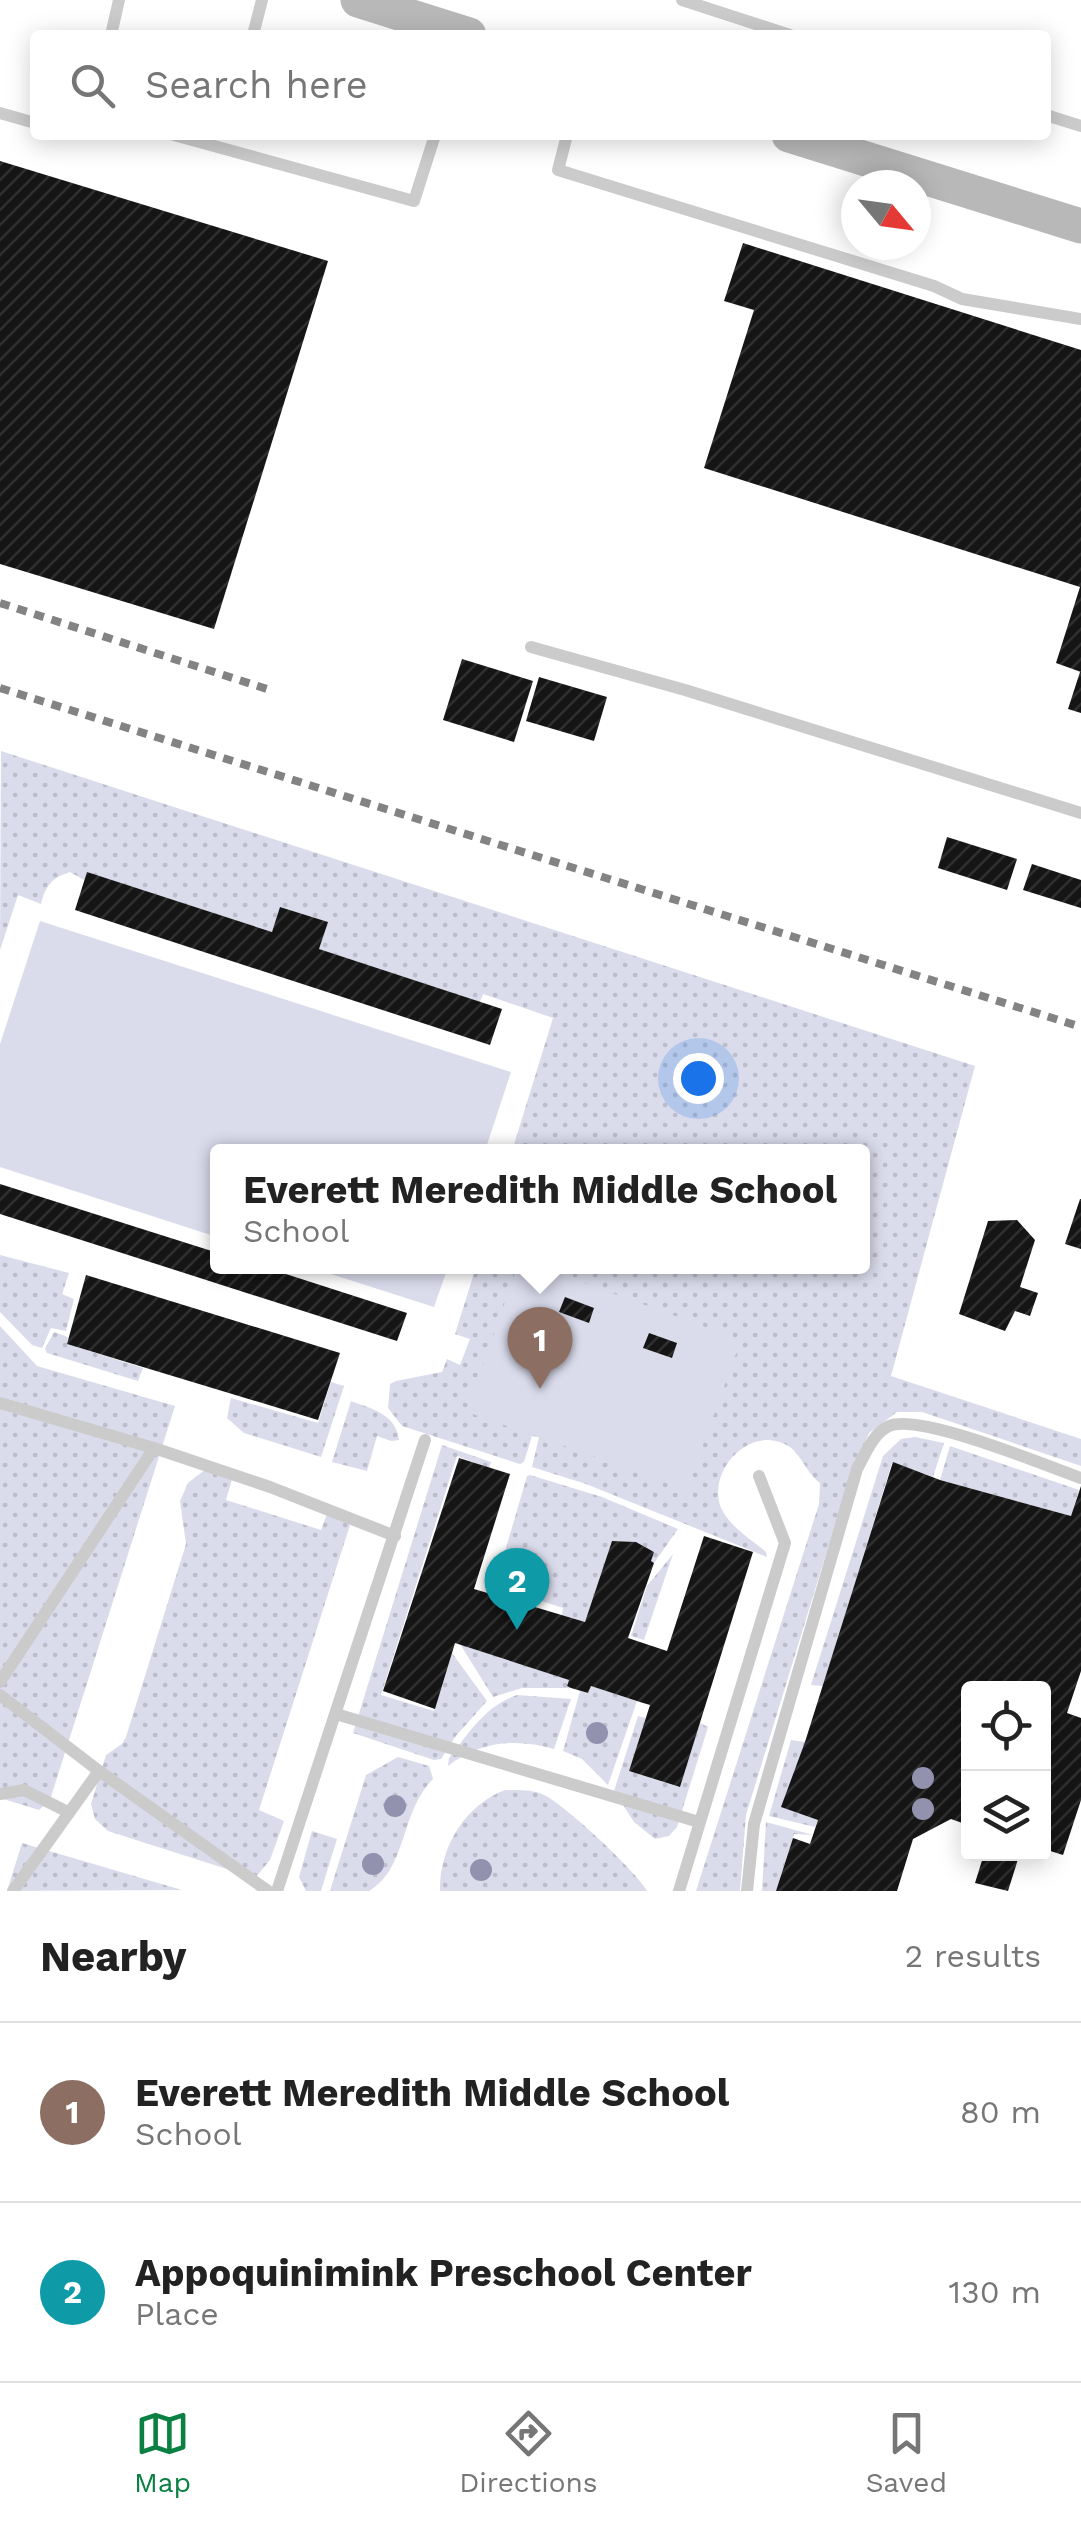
<!DOCTYPE html>
<html lang="en">
<head>
<meta charset="utf-8">
<style>
  :root { --surface:#fff; --page:#f2f2f2; --text:#222; --muted:#767676; --line:#e0e0e0; --accent:#0b8043 }
  body { margin:0; font-family:"Work Sans",sans-serif; background:var(--page); color:var(--text) }
  .controls { position:absolute; right:30px; bottom:30px; display:grid; overflow:hidden; border-radius:10px; box-shadow:0 5px 25px #0003 }
  .controls button { width:90px; height:90px; display:grid; place-items:center; padding:0; border:0; border-bottom:2px solid var(--line); background:var(--surface); color:var(--text); font:50px sans-serif }
  .compass { position:absolute; left:841px; top:170px; width:90px; height:90px; border-radius:50%; background:var(--surface); box-shadow:0 5px 25px #0003; rotate:119deg }
  .you { position:absolute; left:698px; top:1078px; width:35px; height:35px; margin:-25px; border:8px solid #fff; border-radius:50%; background:#1a73e8; box-shadow:0 0 0 15px #1a73e833 }
  .badge { display:grid; place-items:center; width:65px; height:65px; border-radius:50%; background:var(--accent); color:#fff; font-size:32px; font-weight:700 }
  .pin { position:absolute; translate:-50% -82px; filter:drop-shadow(0 2px 5px #0008) }
  .pin::after { content:''; position:absolute; top:52px; width:35px; height:30px; background:inherit; clip-path:polygon(0 0,100% 0,50% 100%) }
  .popup { position:absolute; left:210px; top:1144px; width:660px; height:130px; box-sizing:border-box; display:grid; place-content:center; border-radius:10px; background:var(--surface); filter:drop-shadow(0 2px 8px #0005); font-size:32px; white-space:nowrap; color:var(--muted) }
  .popup b { font-size:38px; color:var(--text) }
  .popup::after { content:''; position:absolute; left:50%; top:100%; margin-left:-20px; border:20px solid transparent; border-top-color:var(--surface) }
  .list { margin:0; padding:0; list-style:none }
  h2 { display:flex; justify-content:space-between; align-items:center; height:130px; margin:0; padding:0 40px; font-size:42px }
  h2 small { font-size:32px; font-weight:400; color:var(--muted) }
  .list li { display:grid; grid-template-columns:65px 1fr auto; gap:30px; align-items:center; box-sizing:border-box; height:180px; padding:0 40px; border-top:2px solid var(--line) }
  .list b { display:block; font-size:38px; white-space:nowrap }
  .list p { margin:0; font-size:32px; white-space:nowrap; color:var(--muted) }
  .list em { font-size:32px; font-style:normal; color:var(--muted) }
  .icon { flex:none; width:55px; height:55px; fill:none; stroke:currentColor; stroke-width:2; stroke-linecap:round; stroke-linejoin:round }
  .map { position:relative; flex:none; width:1081px; height:1891px; overflow:hidden }
  .search { position:absolute; background:var(--surface); box-shadow:0 5px 25px #0003; left:30px; right:30px; top:30px; height:110px; display:flex; align-items:center; gap:25px; box-sizing:border-box; padding:0 35px; border-radius:10px; color:var(--muted); font-size:38px }
  .sheet { height:490px; background:var(--surface) }
  nav { display:flex; justify-content:space-around; align-items:center; box-sizing:border-box; height:140px; border-top:2px solid var(--line); background:var(--surface); font-size:28px; color:var(--muted) }
  nav a { display:grid; justify-items:center; gap:5px }
  nav .on { color:var(--accent) }
  .map>svg:first-child { display:block }
</style>
</head>
<body>
<div class="map">
<svg width="1081" height="1891" viewBox="0 0 1081 1891">
  <defs>
    <pattern id="grass-dots" width="8" height="8" patternUnits="userSpaceOnUse" patternTransform="scale(2.5)"><rect width="8" height="8" fill="#dadcec"/><path d="M2 2h.1M6 6h.1" fill="none" stroke="#bbbdcb" stroke-width="1.8" stroke-linecap="round"/></pattern>
    <pattern id="building-hatch" width="6" height="6" patternUnits="userSpaceOnUse" patternTransform="scale(2.5)"><rect width="6" height="6" fill="#151515"/><path d="M-1 1l2-2M0 6l6-6M5 7l2-2" fill="none" stroke="#2f2f2f"/></pattern>
  </defs>
  <rect width="100%" height="100%" fill="#fff"/>
  <g fill="url(#grass-dots)">
    <path d="M1 751 975 1066 891 1376 1081 1439V1466L922 1412H897L869 1433 844 1495 746 1815 740 1891H696L819 1504 820 1483C807 1474 802 1456 790 1447 752 1422 706 1470 721 1508 729 1526 752 1540 766 1552L767 1557 586 1484 532 1467 539 1437 532 1436 524 1462 520 1464 402 1426 388 1408 390 1384 396 1381 442 1372 447 1359 460 1365 470 1339 455 1334 476 1267 862 1266V1152L512 1151 553 1018 483 994 480 1002 319 949 327 922 281 907 272 932 88 873 84 880 70 872C52 878 46 885 41 904L18 895 0 950Z"/>
    <polygon points="0,1255 69,1273 62,1294 74,1299 66,1331 51,1328 42,1348 32,1345 0,1312"/>
    <polygon points="0,1326 37,1366 175,1406 50,1800 39,1810 0,1798"/>
    <polygon points="54,1332 68,1337 67,1344 143,1368 138,1381 47,1353 45,1349"/>
    <polygon points="331,1382 344,1386 321,1457 244,1433 227,1418 231,1398 318,1423"/>
    <path d="M351 1401C372 1409 396 1414 399 1440L391 1441 377 1436 367 1471 332 1462Z"/>
    <polygon points="915,1437 944,1443 933,1477 892,1463 823,1686 811,1685 883,1456 901,1439"/>
    <polygon points="442,1445 491,1462 489,1468 457,1456 381,1695 434,1711 452,1653 487,1701 455,1737 441,1759 434,1760 353,1733"/>
    <polygon points="950,1446 1079,1490 1071,1516 940,1480"/>
    <polygon points="206,1469 233,1476 226,1500 321,1530 329,1508 350,1525 259,1810 284,1821 270,1860 255,1878 108,1831 95,1819 91,1804 106,1755 122,1744 126,1737 186,1544 180,1501 188,1483"/>
    <polygon points="530,1475 602,1497 678,1529 654,1563 651,1561 654,1552 636,1542 612,1541 585,1622 562,1615 563,1608 495,1586 527,1476"/>
    <polygon points="673,1554 644,1640 631,1636 647,1586"/>
    <polygon points="460,1644 569,1680 567,1686 571,1688 522,1688 493,1697"/>
    <polygon points="591,1686 637,1701 608,1785 582,1759 563,1751 580,1691 588,1693"/>
    <path d="M517 1695 571 1699 554 1749C517 1738 479 1741 448 1766L449 1758C469 1733 485 1706 517 1695Z"/>
    <polygon points="638,1716 646,1718 629,1771 679,1787 700,1723 708,1727 677,1827 669,1836 655,1839 634,1822 614,1791"/>
    <polygon points="791,1740 805,1742 818,1820 815,1827 769,1816"/>
    <path d="M398 1757 429 1766 433 1779C399 1814 408 1868 369 1891H330L366 1775Z"/>
    <path d="M505 1790C518 1790 532 1789 544 1795 564 1804 637 1872 647 1891H440C439 1848 465 1805 505 1790Z"/>
    <polygon points="766,1822 813,1835 794,1834 776,1891 762,1891"/>
    <polygon points="312,1831 337,1839 321,1891 306,1891 299,1877"/>
    <polygon points="22,1843 182,1890 7,1891"/>
  </g>
  <g fill="#dadcec">
    <polygon points="40,921 511,1072 485,1151 218,1152 217,1237 0,1167 0,1044"/>
    <polygon points="309,1267 448,1267 434,1307"/>
    <polygon points="517,1267 541,1267 741,1340 687,1489 467,1412"/>
  </g>
  <g fill="url(#building-hatch)">
    <polygon points="0,161 328,261 214,629 0,564"/>
    <polygon points="743,243 1081,350 1081,672 1056,663 1080,587 704,468 754,310 724,301"/>
    <polygon points="462,659 533,681 514,742 443,720"/>
    <polygon points="1080,672 1081,672 1081,713 1068,709"/>
    <polygon points="539,677 607,697 594,741 526,721"/>
    <polygon points="947,837 1017,859 1007,890 938,868"/>
    <polygon points="1032,864 1081,880 1081,908 1023,890"/>
    <polygon points="87,872 272,932 280,907 328,922 319,949 502,1009 490,1045 75,910"/>
    <polygon points="0,1184 218,1253 218,1266 261,1266 407,1313 397,1341 0,1214"/>
    <polygon points="1080,1199 1081,1199 1081,1249 1065,1244"/>
    <polygon points="1017,1220 1035,1240 1020,1287 1038,1293 1030,1316 1015,1311 1005,1331 959,1314 988,1221"/>
    <polygon points="86,1275 340,1353 318,1420 67,1344"/>
    <polygon points="565,1297 594,1308 589,1323 559,1312"/>
    <polygon points="649,1333 677,1343 672,1358 643,1348"/>
    <polygon points="459,1458 510,1474 474,1589 585,1622 612,1541 636,1542 654,1552 651,1561 654,1563 628,1638 667,1651 704,1536 753,1552 680,1787 629,1771 650,1705 640,1702 591,1686 588,1693 571,1688 567,1686 569,1680 455,1643 435,1709 383,1691"/>
    <polygon points="893,1462 940,1480 1071,1516 1081,1486 1081,1671 1067,1713 1081,1718 1081,1800 1063,1855 1044,1849 1044,1688 968,1688 968,1825 951,1819 913,1839 897,1891 776,1891 793,1838 810,1844 818,1820 781,1807 805,1742"/>
    <polygon points="984,1854 1031,1854 1029,1859 1019,1856 1008,1891 975,1883"/>
  </g>
  <g fill="none" stroke-linecap="round" stroke-linejoin="round">
    <g stroke="#cbcbcb" stroke-width="12">
      <polyline points="682,0 790,35"/>
      <polyline points="111,35 119,0"/>
      <polyline points="253,35 262,0"/>
      <polyline points="0,113 35,123"/>
      <polyline points="1046,115 1081,126"/>
      <polyline points="174,135 414,201 435,135"/>
      <polyline points="567,135 558,170 934,286 962,299 1081,319"/>
      <polyline points="531,647 685,690 1081,813"/>
      <polyline points="0,1403 154,1448"/>
      <polyline points="0,1682 154,1448 270,1487 395,1536"/>
      <polyline points="0,1695 99,1771 268,1891"/>
      <polyline points="336,1714 699,1822"/>
      <polyline points="0,1794 24,1790 68,1812"/>
      <polyline points="13,1891 99,1771"/>
      <polyline points="277,1891 425,1440"/>
      <polyline points="679,1891 785,1543 759,1476"/>
      <path d="M747 1891 754 1824 857 1469C865 1455 873 1433 889 1426 920 1413 1044 1465 1081 1478"/>
    </g>
    <g stroke="#b8b8b8" stroke-width="35">
      <polyline points="358,0 469,35"/>
      <polyline points="789,135 1081,226"/>
    </g>
    <g stroke="#838383" stroke-width="8" stroke-dasharray="10 8" stroke-linecap="butt">
      <polyline points="0,603 270,690"/>
      <polyline points="0,688 1081,1027"/>
    </g>
  </g>
  <g fill="#9392ae">
    <circle cx="597" cy="1733" r="11"/>
    <circle cx="923" cy="1778" r="11"/>
    <circle cx="395" cy="1806" r="11"/>
    <circle cx="923" cy="1809" r="11"/>
    <circle cx="373" cy="1864" r="11"/>
    <circle cx="481" cy="1870" r="11"/>
  </g>
</svg>
<div class="controls">
<button><svg class="icon" aria-label="locate" viewBox="0 0 24 24"><circle cx="12" cy="12" r="6"/><path d="M12 2v4M12 18v4M2 12h4M18 12h4"/></svg></button>
<button><svg class="icon" aria-label="layers" viewBox="0 0 24 24"><path d="M12 4l9 5-9 5-9-5zM3 14l9 5 9-5"/></svg></button>
</div>
<svg class="compass" viewBox="-18 -18 36 36"><path d="M0-13l5 13h-10z" fill="#e53935"/><path d="M0 13l5-13h-10z" fill="#767676"/></svg>
<div class="you"></div>
<div class="pin badge" style="left:540px;top:1389px;background:#8d6e63">1</div>
<div class="popup"><b>Everett Meredith Middle School</b>School</div>
<div class="pin badge" style="left:517px;top:1630px;background:#0f9aa8">2</div>
<div class="search"><svg class="icon" aria-label="search" viewBox="0 0 24 24"><circle cx="10" cy="10" r="6"/><path d="M15 15l6 6"/></svg>Search here</div>
</div>
<section class="sheet">
<h2>Nearby<small>2 results</small></h2>
<ul class="list">
<li><span class="badge" style="background:#8d6e63">1</span><div><b>Everett Meredith Middle School</b><p>School</p></div><em>80 m</em></li>
<li><span class="badge" style="background:#0f9aa8">2</span><div><b>Appoquinimink Preschool Center</b><p>Place</p></div><em>130 m</em></li>
</ul>
</section>
<nav>
<a class="on"><svg class="icon" aria-label="map" viewBox="0 0 24 24"><path d="M3 6l6-2 6 2 6-2v14l-6 2-6-2-6 2zM9 4v14M15 6v14"/></svg>Map</a>
<a><svg class="icon" aria-label="directions" viewBox="0 0 24 24"><path d="M12 3l9 9-9 9-9-9zM9 14v-3h6M13 9l2 2-2 2"/></svg>Directions</a>
<a><svg class="icon" aria-label="saved" viewBox="0 0 24 24"><path d="M7 4h10v16l-5-4-5 4z"/></svg>Saved</a>
</nav>
</body>
</html>
